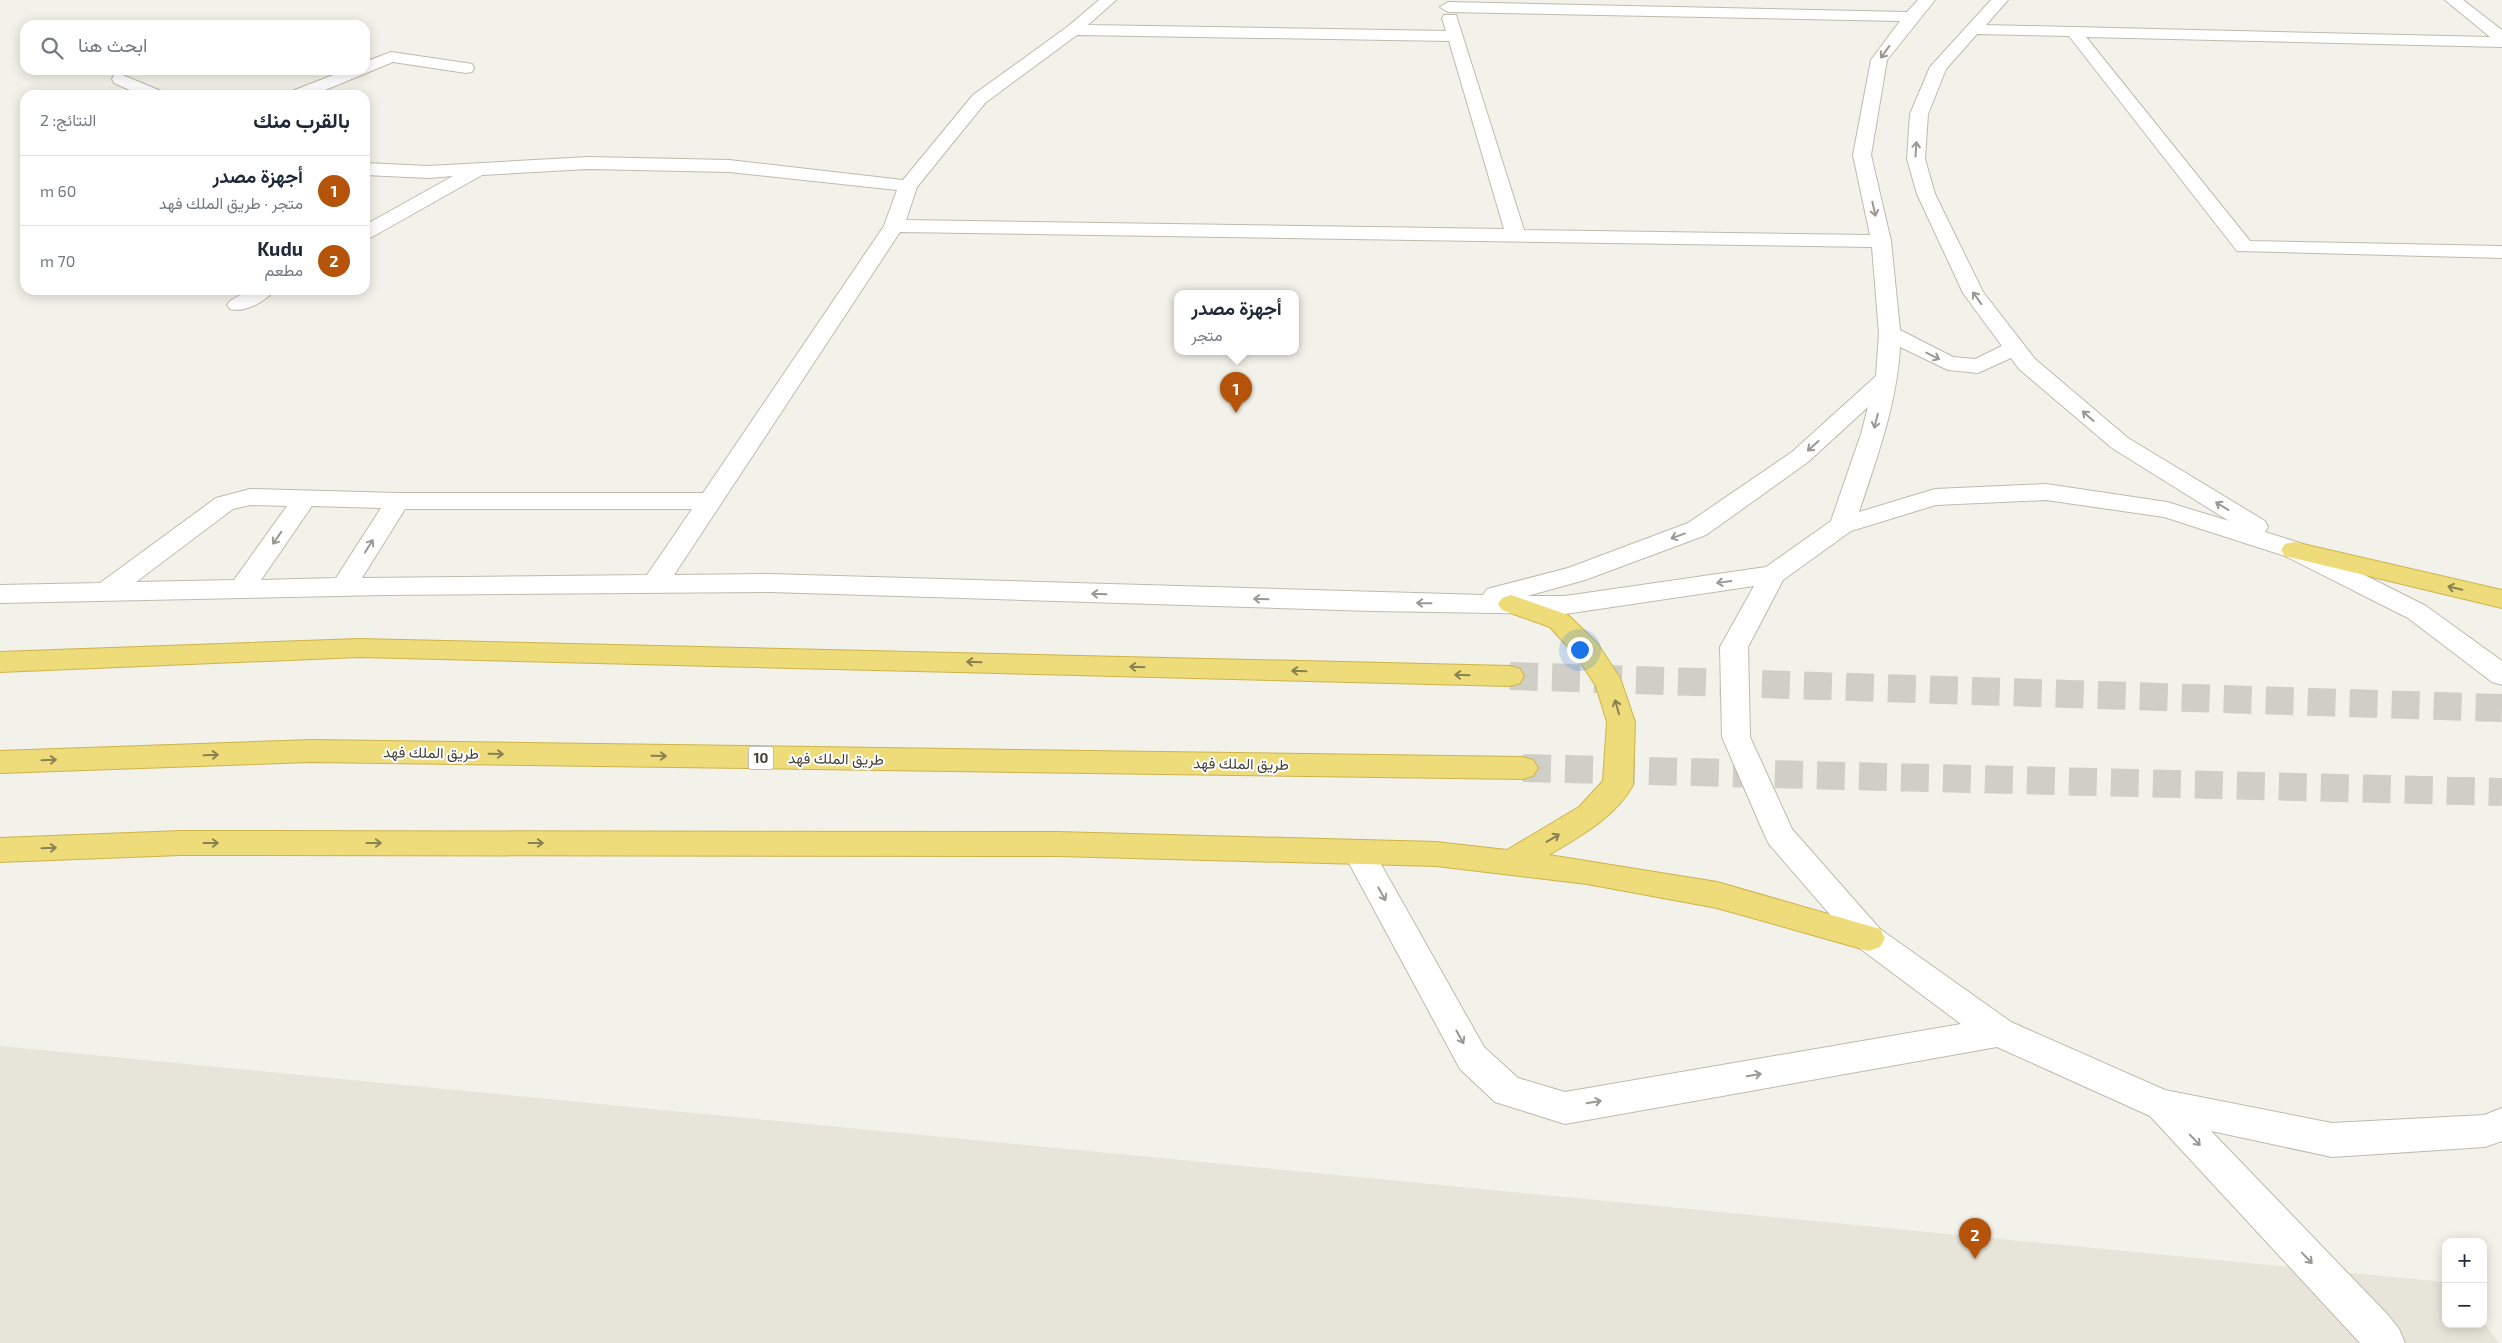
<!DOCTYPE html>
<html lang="ar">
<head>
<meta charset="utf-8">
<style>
  :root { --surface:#fff; --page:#f6f6f7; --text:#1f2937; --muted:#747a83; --line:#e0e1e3; --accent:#b45309 }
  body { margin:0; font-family:"Exo 2",Vazirmatn,sans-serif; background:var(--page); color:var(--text); direction:rtl }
  .controls { position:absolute; right:15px; bottom:15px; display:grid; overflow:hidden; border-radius:10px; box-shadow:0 2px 12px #0003 }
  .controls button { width:45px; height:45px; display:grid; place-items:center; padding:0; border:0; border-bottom:1px solid var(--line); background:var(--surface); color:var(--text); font:25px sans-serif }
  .you { position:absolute; left:1579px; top:649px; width:18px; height:18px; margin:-12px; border:4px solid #fff; border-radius:50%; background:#1a73e8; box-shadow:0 0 0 8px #1a73e833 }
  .badge { display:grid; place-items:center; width:32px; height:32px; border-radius:50%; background:var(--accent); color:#fff; font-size:16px; font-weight:700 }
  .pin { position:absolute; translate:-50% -41px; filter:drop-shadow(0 1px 2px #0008) }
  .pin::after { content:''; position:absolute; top:26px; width:18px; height:15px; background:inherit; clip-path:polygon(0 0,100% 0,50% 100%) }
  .popup { position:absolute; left:1174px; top:290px; width:125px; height:65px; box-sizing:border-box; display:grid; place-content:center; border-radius:10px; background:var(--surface); filter:drop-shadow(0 1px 4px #0005); font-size:16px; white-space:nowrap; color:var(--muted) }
  .popup b { font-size:19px; color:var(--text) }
  .popup::after { content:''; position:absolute; left:50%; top:100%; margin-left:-10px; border:10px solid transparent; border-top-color:var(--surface) }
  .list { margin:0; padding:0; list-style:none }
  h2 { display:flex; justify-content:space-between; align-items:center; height:65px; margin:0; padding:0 20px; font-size:21px }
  h2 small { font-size:16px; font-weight:400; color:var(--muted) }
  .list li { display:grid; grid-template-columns:32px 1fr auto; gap:15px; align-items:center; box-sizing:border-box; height:70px; padding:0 20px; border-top:1px solid var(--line) }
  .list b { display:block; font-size:19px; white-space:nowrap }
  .list p { margin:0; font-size:16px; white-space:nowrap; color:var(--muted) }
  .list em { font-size:16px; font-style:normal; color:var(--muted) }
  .icon { flex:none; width:28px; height:28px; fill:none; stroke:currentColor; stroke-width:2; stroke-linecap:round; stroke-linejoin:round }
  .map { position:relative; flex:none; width:2502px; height:1343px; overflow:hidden; direction:ltr }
  .search { position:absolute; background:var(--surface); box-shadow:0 2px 12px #0003; left:20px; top:20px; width:350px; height:55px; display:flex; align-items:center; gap:12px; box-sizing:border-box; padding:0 18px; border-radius:15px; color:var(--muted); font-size:19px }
  .panel { position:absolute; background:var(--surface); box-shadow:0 2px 12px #0003; left:20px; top:90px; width:350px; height:205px; border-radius:15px; direction:rtl }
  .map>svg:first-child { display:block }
</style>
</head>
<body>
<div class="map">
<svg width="2502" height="1343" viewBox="0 0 2502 1343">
  <rect width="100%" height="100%" fill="#f3f2ea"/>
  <polygon fill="#e7e5d9" points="0,1046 2446,1282 2446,1324 2483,1324 2483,1322 2499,1343 0,1343"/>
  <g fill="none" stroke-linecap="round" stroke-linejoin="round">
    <g stroke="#d0cfc7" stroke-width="28" stroke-dasharray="28 14" stroke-linecap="butt">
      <polyline points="1510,676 2502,708"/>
      <polyline points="1523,768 2502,792"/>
    </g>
    <g stroke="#bebbad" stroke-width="2">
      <g id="minor">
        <path d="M1099 0H1116L1088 25 1446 31 1442 18 1444 15H1456L1524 230 1870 235 1853 155 1871 60 1900 21 1448 12 1440 7 1448 2 1907 12 1918 0H1935L1887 60 1871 155 1891 241 1900 330 1953 357 1975 359 2002 346 1963 293 1917 194 1907 159 1910 114 1930 67 1991 0H2008L1986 25 2490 37 2445 0H2463L2502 30V47L2086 37 2250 241 2502 246V258L2237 251 2069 36 1977 34 1946 69 1928 114 1925 159 1935 194 1983 292 2035 359 2128 438 2265 521 2268 527 2265 532 2303 544 2426 606 2502 661V685L2492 682 2408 618 2285 556 2164 517 2046 500 1936 505 1851 531 1783 580 1748 647 1750 737 1792 829 1880 929 2011 1022 2165 1090 2332 1123 2484 1115 2502 1108V1141L2485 1147 2332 1157 2211 1131 2388 1315 2399 1329 2405 1343H2360L2150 1116 1997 1047 1565 1124 1495 1102 1460 1069 1343 852 1347 843 1358 840 1369 843 1484 1047 1518 1078 1565 1092 1961 1024 1858 947 1769 844 1765 836 1722 737 1720 647 1754 586 1565 614 1371 611 770 592 385 595 0 603V585L100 583 216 498 250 489 398 493H703L884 226 897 190 729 172 588 169 482 175 372 237 365 239V225L453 176 428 178 365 175V163L428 166 588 157 729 160 903 180 973 95 1067 27ZM1077 35 1449 41 1504 229 906 220 917 187 985 103ZM900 232 1872 247 1879 333 1876 376 1792 452 1688 523 1568 568 1487 589 1483 595 770 574 674 575ZM1900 347 1948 370 1978 373 2011 358 2019 369 2112 448 2229 521 2167 502 2046 484 1935 489 1859 512C1877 457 1897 404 1900 347ZM1868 407 1861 434 1831 521 1766 567 1565 596H1527L1585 580 1706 535 1808 462ZM250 505 287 506 234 580 136 582 233 509ZM312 506 381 508 336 578 261 580ZM405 509H692L647 575 362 578Z"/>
        <polygon points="391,52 466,63 472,64 474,68 472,72 466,73 393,62 313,95 289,95 292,91 346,70 365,70 365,62"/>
        <polygon points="120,74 161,91 164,95 141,95 114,83 112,79 114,75"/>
        <path d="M249 290H274C266 302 243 313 230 309L227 305 230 301Z"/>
      </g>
    </g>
    <g stroke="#cdb34a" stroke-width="2">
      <g id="highway">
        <polygon points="2294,542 2502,590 2502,608 2285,556 2281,550 2285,544"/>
        <path d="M1511 595 1568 615 1597 643 1620 678 1635 722 1633 785C1615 818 1580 836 1549 855L1717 882 1880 929 1885 938 1880 947 1869 951 1717 908 1587 884 1436 866 1057 856 181 855 0 862V838L181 831 1057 832 1436 842 1507 850 1579 807 1603 781 1607 722 1596 686 1577 657 1550 627 1502 610 1498 604 1502 598Z"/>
        <polygon points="359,639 1510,666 1520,669 1524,676 1520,683 1510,686 359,657 0,672 0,652"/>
        <polygon points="311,740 1523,757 1533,760 1538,768 1533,776 1523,779 311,762 0,773 0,751"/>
      </g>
    </g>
    <use href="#minor" fill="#fff" fill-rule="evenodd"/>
    <use href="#highway" fill="#eedc7a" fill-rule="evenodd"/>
  </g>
  <defs><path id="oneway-shaft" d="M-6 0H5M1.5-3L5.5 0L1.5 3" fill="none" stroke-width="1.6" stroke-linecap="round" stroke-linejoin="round" transform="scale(1.25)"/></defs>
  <g stroke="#999892">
    <use href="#oneway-shaft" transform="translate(1885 52) rotate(126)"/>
    <use href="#oneway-shaft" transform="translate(1916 149) rotate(-86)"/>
    <use href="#oneway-shaft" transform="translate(1874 209) rotate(77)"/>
    <use href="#oneway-shaft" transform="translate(1977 298) rotate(-126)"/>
    <use href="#oneway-shaft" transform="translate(1933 356) rotate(27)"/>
    <use href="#oneway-shaft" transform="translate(2088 416) rotate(-139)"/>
    <use href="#oneway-shaft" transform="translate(1876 421) rotate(104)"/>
    <use href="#oneway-shaft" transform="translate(1813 446) rotate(138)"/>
    <use href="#oneway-shaft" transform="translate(2222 506) rotate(-149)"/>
    <use href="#oneway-shaft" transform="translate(1678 536) rotate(160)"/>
    <use href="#oneway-shaft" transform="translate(277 538) rotate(125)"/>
    <use href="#oneway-shaft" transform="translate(369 546) rotate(-58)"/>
    <use href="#oneway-shaft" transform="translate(1724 582) rotate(172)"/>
    <use href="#oneway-shaft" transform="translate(1099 594) rotate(-178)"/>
    <use href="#oneway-shaft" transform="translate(1261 599) rotate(-178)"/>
    <use href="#oneway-shaft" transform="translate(1424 603) rotate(-179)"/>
    <use href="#oneway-shaft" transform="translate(1382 894) rotate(61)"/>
    <use href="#oneway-shaft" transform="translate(1460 1037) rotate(61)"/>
    <use href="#oneway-shaft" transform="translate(1754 1075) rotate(-10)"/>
    <use href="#oneway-shaft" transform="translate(1594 1102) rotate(-10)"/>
    <use href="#oneway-shaft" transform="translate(2195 1140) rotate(46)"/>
    <use href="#oneway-shaft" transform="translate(2307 1258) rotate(46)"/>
  </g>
  <g stroke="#898053">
    <use href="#oneway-shaft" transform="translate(2455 588) rotate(-167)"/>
    <use href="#oneway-shaft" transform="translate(974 662) rotate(-178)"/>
    <use href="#oneway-shaft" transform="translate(1137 667) rotate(-178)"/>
    <use href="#oneway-shaft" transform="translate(1299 671) rotate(-178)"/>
    <use href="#oneway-shaft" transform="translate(1462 675) rotate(-178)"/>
    <use href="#oneway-shaft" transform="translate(1617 707) rotate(-106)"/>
    <use href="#oneway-shaft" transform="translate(496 754) rotate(1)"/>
    <use href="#oneway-shaft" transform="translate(211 755) rotate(-2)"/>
    <use href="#oneway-shaft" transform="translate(659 756) rotate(1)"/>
    <use href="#oneway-shaft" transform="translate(49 760) rotate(-2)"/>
    <use href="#oneway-shaft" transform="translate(1553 838) rotate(-31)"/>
    <use href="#oneway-shaft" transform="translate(211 843)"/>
    <use href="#oneway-shaft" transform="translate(374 843)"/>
    <use href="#oneway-shaft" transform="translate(536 843)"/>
    <use href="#oneway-shaft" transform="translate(49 848) rotate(-2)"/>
  </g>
  <g text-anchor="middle" stroke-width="4" stroke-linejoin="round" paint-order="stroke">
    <rect fill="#fff" stroke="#7e7b74" stroke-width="1" x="748.5" y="746.5" width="25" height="23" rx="4"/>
    <g font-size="14" font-weight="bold" fill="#464339">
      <text x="761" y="763">10</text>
    </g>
    <g font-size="15" fill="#464339" stroke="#fff">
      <text transform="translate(431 753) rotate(1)" y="5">طريق الملك فهد</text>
      <text transform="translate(836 759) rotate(1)" y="5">طريق الملك فهد</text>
      <text transform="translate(1241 764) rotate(1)" y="5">طريق الملك فهد</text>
    </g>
  </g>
</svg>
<div class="controls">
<button>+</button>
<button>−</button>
</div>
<div class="you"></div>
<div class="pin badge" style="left:1236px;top:413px">1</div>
<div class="popup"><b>أجهزة مصدر</b>متجر</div>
<div class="pin badge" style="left:1975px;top:1259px">2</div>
<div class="search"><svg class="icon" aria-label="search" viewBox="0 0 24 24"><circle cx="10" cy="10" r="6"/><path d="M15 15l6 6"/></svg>ابحث هنا</div>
<section class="panel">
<h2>بالقرب منك<small>النتائج: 2</small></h2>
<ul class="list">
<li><span class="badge">1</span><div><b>أجهزة مصدر</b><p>متجر · طريق الملك فهد</p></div><em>60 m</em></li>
<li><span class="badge">2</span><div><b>Kudu</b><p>مطعم</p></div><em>70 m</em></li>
</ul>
</section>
</div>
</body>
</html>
